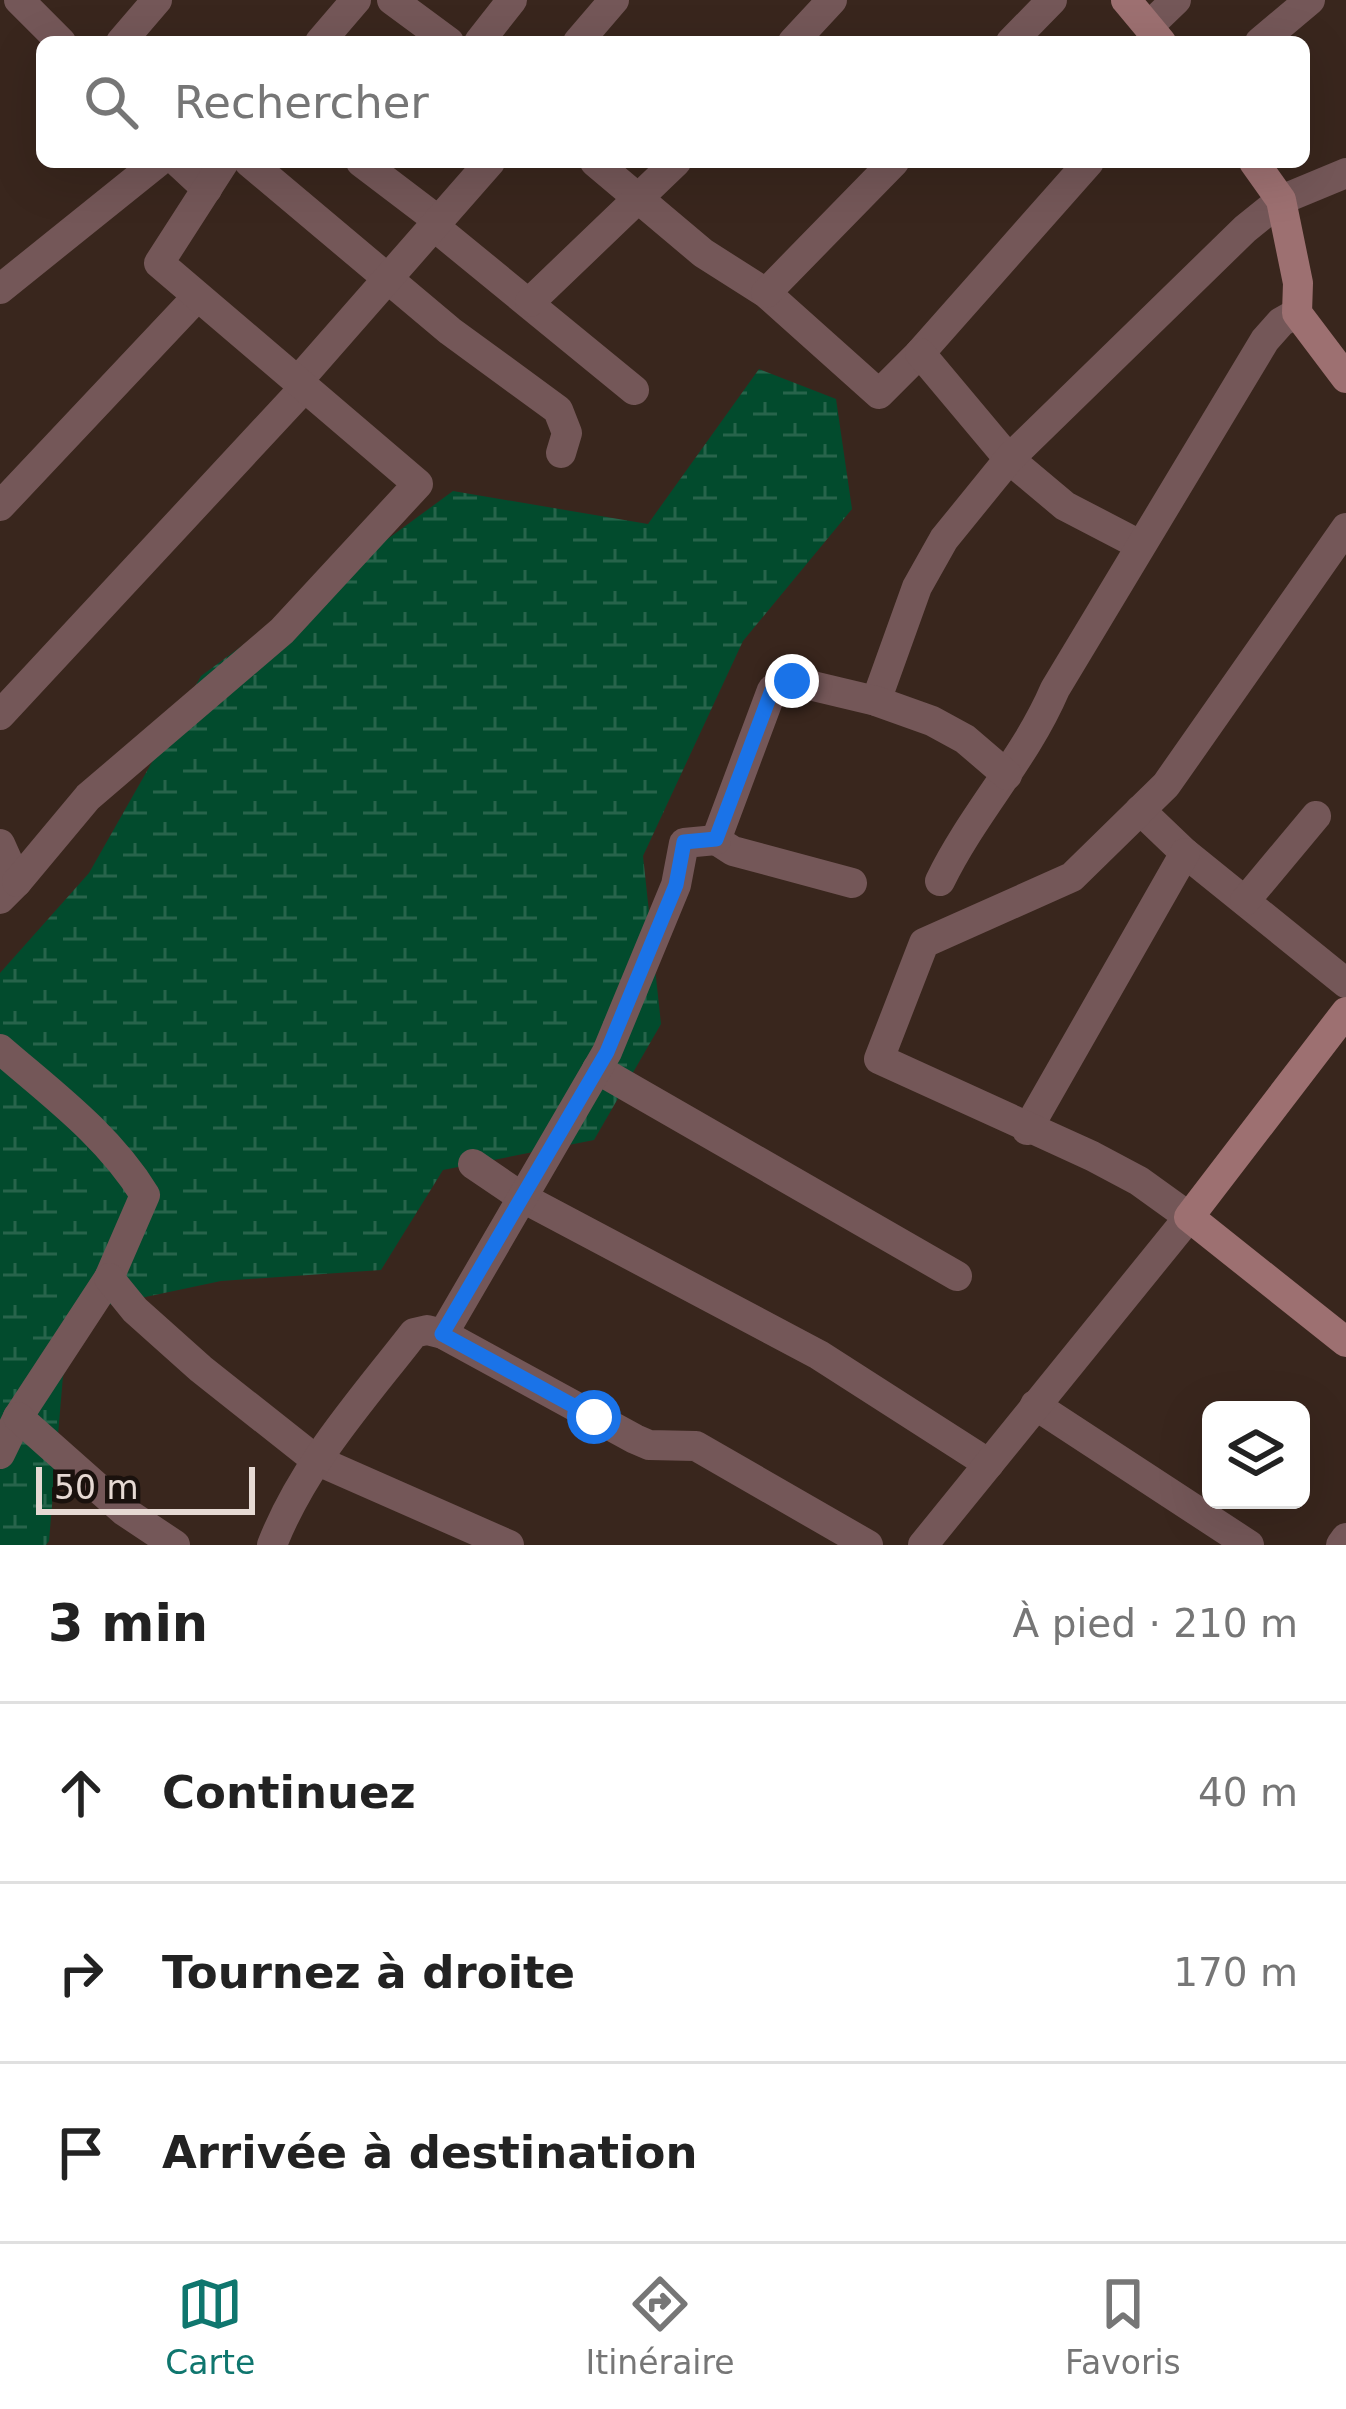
<!DOCTYPE html>
<html lang="fr">
<head>
<meta charset="utf-8">
<style>
  :root { --surface:#fff; --page:#f6f6f6; --text:#222; --muted:#767676; --line:#e0e0e0; --accent:#0f766e }
  body { margin:0; font-family:"DejaVu Sans",sans-serif; background:var(--page); color:var(--text) }
  .controls { position:absolute; right:36px; bottom:36px; display:grid; overflow:hidden; border-radius:18px; box-shadow:0 12px 48px #0002 }
  .controls button { width:108px; height:108px; display:grid; place-items:center; padding:0; border:0; border-bottom:3px solid var(--line); background:var(--surface); color:var(--text); font:60px sans-serif }
  .scale { position:absolute; left:36px; bottom:30px; width:219px; box-sizing:border-box; padding-left:12px; border:6px solid #e6d9d3; border-top:0; font-size:33px; line-height:42px; white-space:nowrap; color:#e6d9d3; -webkit-text-stroke:9px #1a110d; paint-order:stroke }
  .stop { position:absolute; width:36px; height:36px; margin:-27px; border:9px solid #1a73e8; border-radius:50%; background:#fff }
  .stop.end { background:#1a73e8; border-color:#fff; box-shadow:0 3px 12px #0008 }
  .list { margin:0; padding:0; list-style:none }
  h2 { display:flex; justify-content:space-between; align-items:center; height:156px; margin:0; padding:0 48px; font-size:51px }
  h2 small { font-size:39px; font-weight:400; color:var(--muted) }
  .list li { display:grid; grid-template-columns:78px 1fr auto; gap:36px; align-items:center; box-sizing:border-box; height:180px; padding:0 48px; border-top:3px solid var(--line) }
  .list b { display:block; font-size:45px; white-space:nowrap }
  .list em { font-size:39px; font-style:normal; color:var(--muted) }
  .icon { flex:none; width:66px; height:66px; fill:none; stroke:currentColor; stroke-width:2; stroke-linecap:round; stroke-linejoin:round }
  .map { position:relative; flex:none; width:1346px; height:1545px; overflow:hidden }
  .search { position:absolute; background:var(--surface); box-shadow:0 12px 48px #0002; left:36px; right:36px; top:36px; height:132px; display:flex; align-items:center; gap:30px; box-sizing:border-box; padding:0 42px; border-radius:18px; color:var(--muted); font-size:45px }
  .sheet { height:696px; background:var(--surface) }
  nav { display:flex; justify-content:space-around; align-items:center; box-sizing:border-box; height:168px; border-top:3px solid var(--line); background:var(--surface); font-size:33px; color:var(--muted) }
  nav a { display:grid; justify-items:center; gap:6px }
  nav .on { color:var(--accent) }
  .map>svg:first-child { display:block }
</style>
</head>
<body>
<div class="map">
<svg width="1346" height="1545" viewBox="0 0 1346 1545">
  <defs>
    <pattern id="wetland-marsh" width="20" height="14" patternUnits="userSpaceOnUse" patternTransform="scale(3)"><rect width="20" height="14" fill="#024b2d"/><path d="M1 5h8M5 5V1M11 12h8M15 12V8" fill="none" stroke="#27644b"/></pattern>
  </defs>
  <rect width="100%" height="100%" fill="#39261d"/>
  <polygon fill="url(#wetland-marsh)" points="759,369 836,399 852,509 743,641 643,856 661,1024 594,1140 443,1170 381,1270 221,1281 98,1307 63,1376 49,1541 46,1545 0,1545 0,973 89,873 201,676 453,491 648,524"/>
  <g fill="none" stroke-linecap="round" stroke-linejoin="round">
    <g stroke="#745758" stroke-width="30">
      <polyline points="19,0 61,42"/>
      <polyline points="392,0 449,42"/>
      <polyline points="1149,26 1176,0"/>
      <polyline points="121,42 157,0"/>
      <polyline points="320,42 356,0"/>
      <polyline points="479,42 512,0"/>
      <polyline points="578,42 614,0"/>
      <polyline points="793,42 832,0"/>
      <polyline points="1011,42 1052,0"/>
      <polyline points="1260,42 1310,0"/>
      <polyline points="178,162 207,189"/>
      <polyline points="249,162 450,331 558,410 567,433 561,453"/>
      <polyline points="361,162 440,222"/>
      <polyline points="595,162 703,253 766,293 879,394 920,353 1089,162"/>
      <polyline points="435,227 634,390"/>
      <polyline points="0,289 158,162"/>
      <polyline points="766,293 894,162"/>
      <polyline points="530,302 676,162"/>
      <polyline points="920,353 1009,459 1065,506 1140,545"/>
      <polyline points="297,382 490,162"/>
      <polyline points="0,506 197,297"/>
      <polyline points="876,701 917,587 944,539 1009,459 1245,229 1281,200 1346,173"/>
      <polyline points="0,715 304,388"/>
      <polyline points="1140,810 1185,853 1346,983"/>
      <polyline points="0,844 17,882 0,899"/>
      <path d="M940 881C973 813 1025 759 1055 689L1265 340 1281 322 1297 313"/>
      <polyline points="17,882 88,797 282,631 418,484 159,263 224,162"/>
      <polyline points="852,883 733,851 716,840 772,690 792,681 876,701 932,721 965,739 1007,775"/>
      <polyline points="1245,901 1316,816"/>
      <path d="M0 1049C52 1094 108 1135 145 1195L109 1278 18 1417 0 1454"/>
      <polyline points="597,1069 957,1276"/>
      <polyline points="1027,1130 1185,853"/>
      <polyline points="473,1164 523,1198 819,1355 989,1464"/>
      <polyline points="109,1278 135,1310 201,1369 316,1460 509,1545"/>
      <polyline points="443,1334 607,1052 676,885 684,843 716,840"/>
      <polyline points="1035,1405 1249,1545"/>
      <polyline points="18,1417 124,1511 175,1545"/>
      <path d="M272 1545C303 1465 362 1400 414 1333L427 1330 443 1334 635 1439 649 1445 696 1446 868 1545"/>
      <polyline points="923,1545 1189,1217 1139,1181 1092,1156 879,1059 924,943 1072,877 1166,785 1346,528"/>
      <polyline points="1341,1545 1346,1538"/>
    </g>
    <g stroke="#9d7071" stroke-width="30">
      <polyline points="1126,0 1161,42"/>
      <polyline points="1254,162 1281,200 1298,283 1297,313 1346,378"/>
      <polyline points="1346,1012 1189,1217 1346,1342"/>
    </g>
  </g>
  <g fill="none" stroke-linecap="round" stroke-linejoin="round">
    <polyline stroke="#1a73e8" stroke-width="15" points="594,1417 442,1334 607,1052 676,885 684,842 716,839 772,690 792,681"/>
  </g>
</svg>
<div class="controls">
<button><svg class="icon" aria-label="layers" viewBox="0 0 24 24"><path d="M12 4l9 5-9 5-9-5zM3 14l9 5 9-5"/></svg></button>
</div>
<div class="scale">50 m</div>
<div class="stop" style="left:594px;top:1417px"></div>
<div class="stop end" style="left:792px;top:681px"></div>
<div class="search"><svg class="icon" aria-label="search" viewBox="0 0 24 24"><circle cx="10" cy="10" r="6"/><path d="M15 15l6 6"/></svg>Rechercher</div>
</div>
<section class="sheet">
<h2>3 min<small>À pied · 210 m</small></h2>
<ul class="list">
<li><svg class="icon" aria-label="ahead" viewBox="0 0 24 24"><path d="M12 20V5M6 11l6-6 6 6"/></svg><div><b>Continuez</b></div><em>40 m</em></li>
<li><svg class="icon" aria-label="right" viewBox="0 0 24 24"><path d="M7 20v-9h11M14 6l5 5-5 5"/></svg><div><b>Tournez à droite</b></div><em>170 m</em></li>
<li><svg class="icon" aria-label="arrive" viewBox="0 0 24 24"><path d="M6 21V4h12l-3 4 3 4H6"/></svg><div><b>Arrivée à destination</b></div></li>
</ul>
</section>
<nav>
<a class="on"><svg class="icon" aria-label="map" viewBox="0 0 24 24"><path d="M3 6l6-2 6 2 6-2v14l-6 2-6-2-6 2zM9 4v14M15 6v14"/></svg>Carte</a>
<a><svg class="icon" aria-label="directions" viewBox="0 0 24 24"><path d="M12 3l9 9-9 9-9-9zM9 14v-3h6M13 9l2 2-2 2"/></svg>Itinéraire</a>
<a><svg class="icon" aria-label="saved" viewBox="0 0 24 24"><path d="M7 4h10v16l-5-4-5 4z"/></svg>Favoris</a>
</nav>
</body>
</html>
